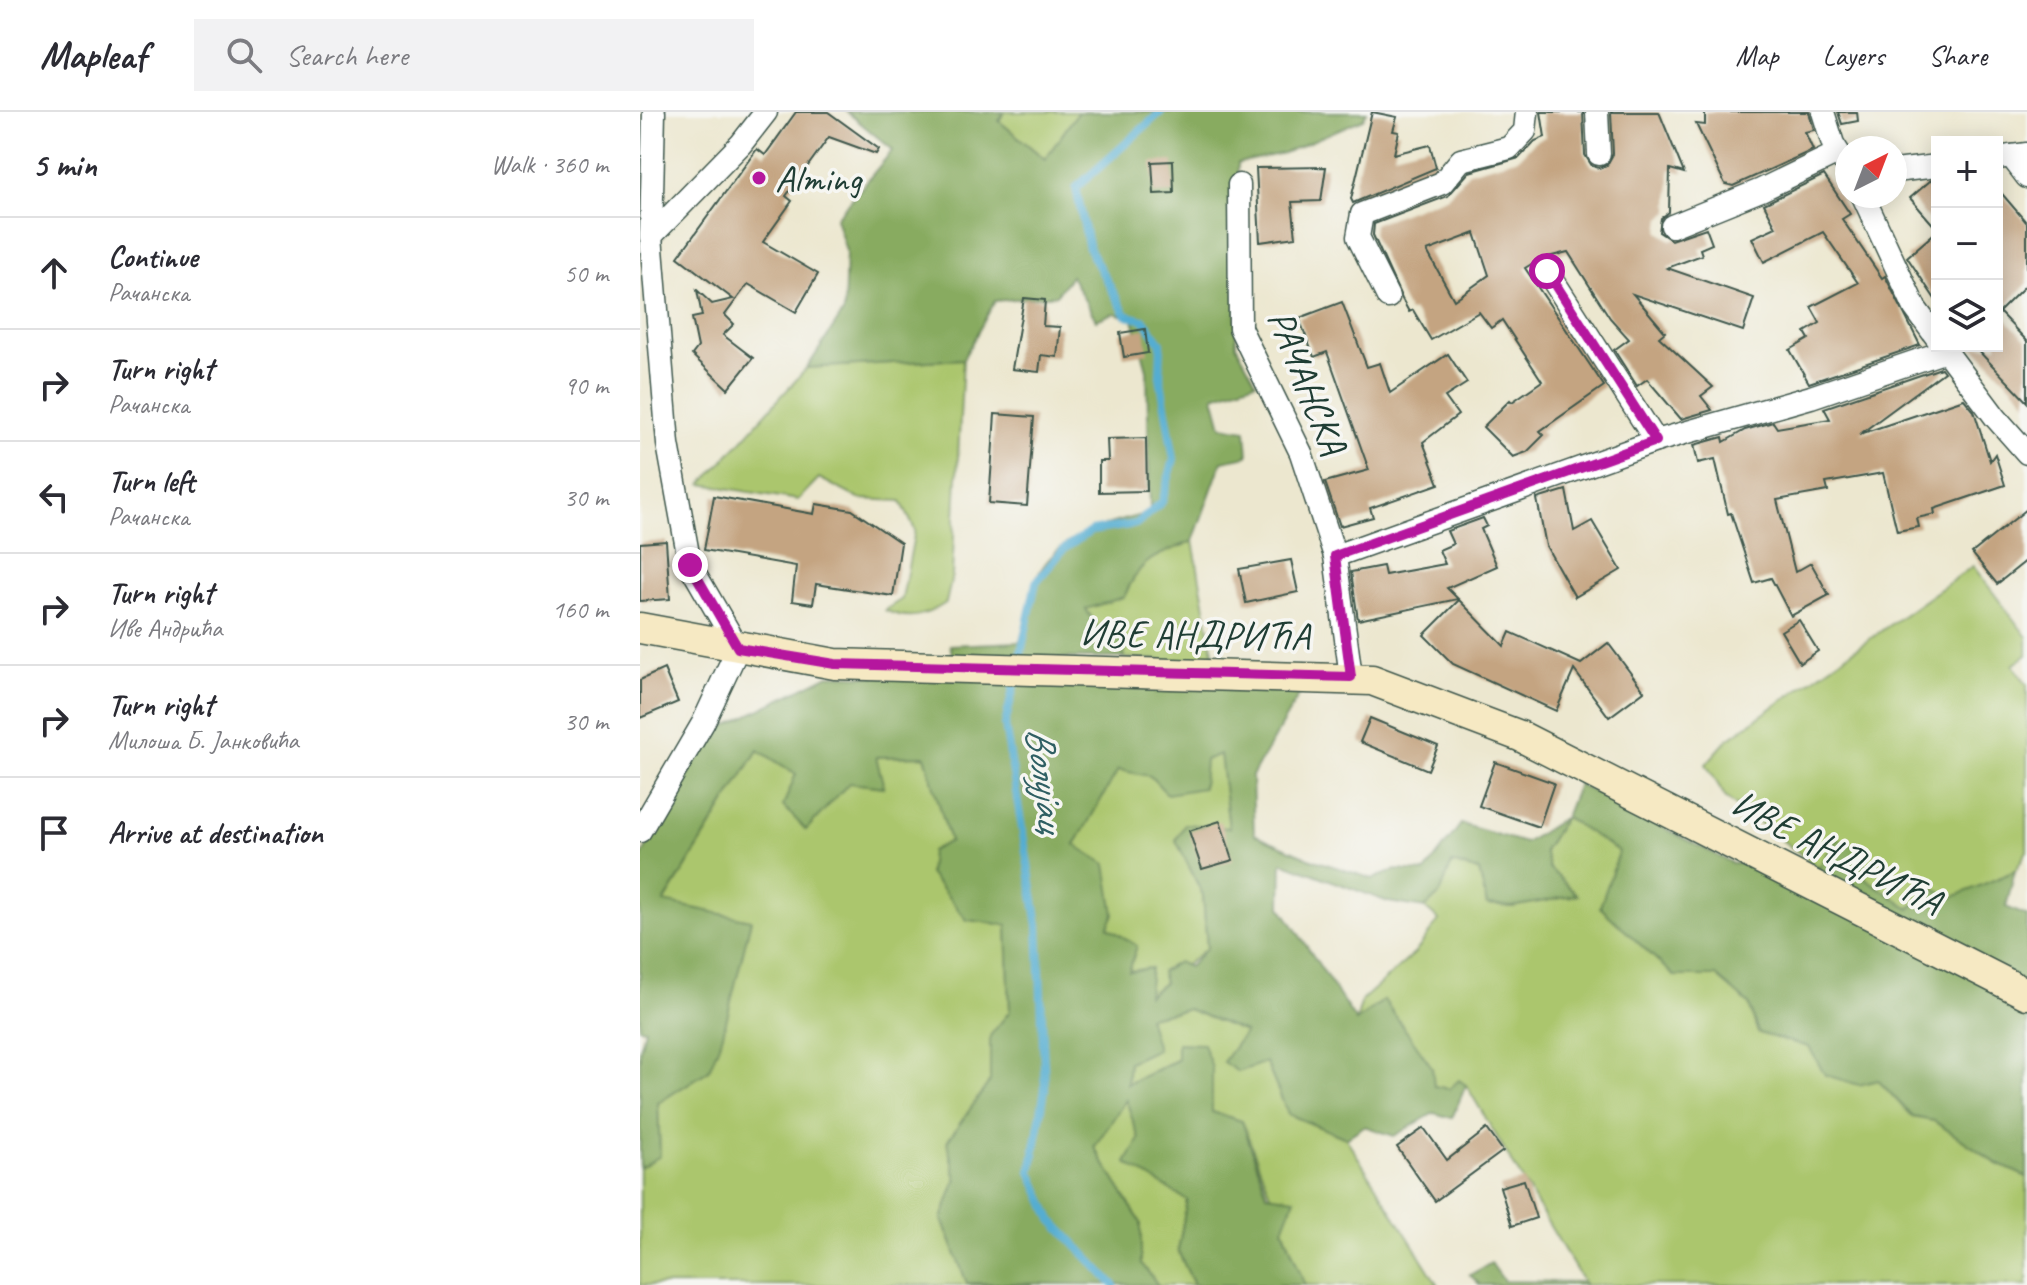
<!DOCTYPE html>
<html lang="en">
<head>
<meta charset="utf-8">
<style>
  :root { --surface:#fff; --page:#f2f2f3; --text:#2b2b33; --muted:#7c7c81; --line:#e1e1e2 }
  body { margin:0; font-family:Caveat,sans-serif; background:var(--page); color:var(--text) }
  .controls { position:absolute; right:24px; top:24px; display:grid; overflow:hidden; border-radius:0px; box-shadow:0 4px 20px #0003 }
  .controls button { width:72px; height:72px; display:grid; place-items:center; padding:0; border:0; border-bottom:2px solid var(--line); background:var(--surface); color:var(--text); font:40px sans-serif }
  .compass { position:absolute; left:1195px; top:24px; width:72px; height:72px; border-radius:50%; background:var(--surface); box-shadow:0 4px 20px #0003; rotate:42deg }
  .stop { position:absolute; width:24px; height:24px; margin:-18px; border:6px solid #b5179e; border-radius:50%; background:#fff }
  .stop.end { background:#b5179e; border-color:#fff; box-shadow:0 2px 8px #0008 }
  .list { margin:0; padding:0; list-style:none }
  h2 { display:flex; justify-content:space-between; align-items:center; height:104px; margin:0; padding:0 32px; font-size:34px }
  h2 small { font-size:26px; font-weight:400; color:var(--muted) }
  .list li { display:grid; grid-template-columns:52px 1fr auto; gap:24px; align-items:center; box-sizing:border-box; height:112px; padding:0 32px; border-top:2px solid var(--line) }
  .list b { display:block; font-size:30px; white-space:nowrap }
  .list p { margin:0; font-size:26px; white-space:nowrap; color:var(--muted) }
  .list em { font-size:26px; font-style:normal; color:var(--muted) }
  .icon { flex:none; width:44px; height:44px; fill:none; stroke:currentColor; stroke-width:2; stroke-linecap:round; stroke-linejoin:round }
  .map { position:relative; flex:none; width:1387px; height:1173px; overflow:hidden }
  header { display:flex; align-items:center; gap:48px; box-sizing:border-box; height:112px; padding:0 40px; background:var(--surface); border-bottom:2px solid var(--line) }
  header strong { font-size:38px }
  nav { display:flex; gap:44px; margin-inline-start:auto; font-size:28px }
  .search { width:560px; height:72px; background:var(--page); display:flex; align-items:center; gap:20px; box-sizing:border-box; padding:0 28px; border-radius:0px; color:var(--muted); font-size:30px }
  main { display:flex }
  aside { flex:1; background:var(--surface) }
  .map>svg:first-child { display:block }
</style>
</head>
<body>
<header>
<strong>Mapleaf</strong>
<div class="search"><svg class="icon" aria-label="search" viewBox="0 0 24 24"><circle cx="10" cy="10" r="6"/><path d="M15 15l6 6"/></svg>Search here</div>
<nav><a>Map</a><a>Layers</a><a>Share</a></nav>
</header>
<main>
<aside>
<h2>5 min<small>Walk · 360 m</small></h2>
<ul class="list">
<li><svg class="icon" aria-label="ahead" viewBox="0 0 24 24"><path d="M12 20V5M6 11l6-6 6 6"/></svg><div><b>Continue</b><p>Рачанска</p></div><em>50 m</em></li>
<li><svg class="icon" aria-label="right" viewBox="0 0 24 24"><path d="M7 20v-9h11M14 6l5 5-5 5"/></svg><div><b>Turn right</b><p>Рачанска</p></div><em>90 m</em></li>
<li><svg class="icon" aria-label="left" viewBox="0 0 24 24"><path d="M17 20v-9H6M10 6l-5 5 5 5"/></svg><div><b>Turn left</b><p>Рачанска</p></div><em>30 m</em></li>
<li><svg class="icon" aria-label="right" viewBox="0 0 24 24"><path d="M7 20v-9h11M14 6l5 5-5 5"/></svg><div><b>Turn right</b><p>Иве Андрића</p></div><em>160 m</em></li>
<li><svg class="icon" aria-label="right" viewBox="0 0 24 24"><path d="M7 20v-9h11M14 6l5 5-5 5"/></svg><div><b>Turn right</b><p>Милоша Б. Јанковића</p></div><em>30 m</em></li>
<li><svg class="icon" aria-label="arrive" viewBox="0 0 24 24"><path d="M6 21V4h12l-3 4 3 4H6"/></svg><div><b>Arrive at destination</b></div></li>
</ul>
</aside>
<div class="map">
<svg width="1387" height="1173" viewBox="0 0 1387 1173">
  <rect width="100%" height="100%" fill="#f6f6f2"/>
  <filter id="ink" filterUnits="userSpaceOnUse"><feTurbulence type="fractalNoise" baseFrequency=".0125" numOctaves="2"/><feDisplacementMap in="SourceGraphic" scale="16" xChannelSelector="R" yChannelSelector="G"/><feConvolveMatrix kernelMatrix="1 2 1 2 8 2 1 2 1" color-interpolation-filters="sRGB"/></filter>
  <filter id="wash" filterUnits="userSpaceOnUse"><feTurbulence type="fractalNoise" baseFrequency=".006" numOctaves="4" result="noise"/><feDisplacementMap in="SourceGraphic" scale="32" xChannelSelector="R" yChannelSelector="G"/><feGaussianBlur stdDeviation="1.8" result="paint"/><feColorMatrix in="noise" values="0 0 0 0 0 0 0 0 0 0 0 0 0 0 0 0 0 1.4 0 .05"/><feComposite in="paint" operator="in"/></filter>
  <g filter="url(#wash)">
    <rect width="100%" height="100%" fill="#ece7cf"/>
    <g fill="#abc66d" stroke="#658250" stroke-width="2">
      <polygon points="364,0 438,0 405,47 359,9"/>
      <path d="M323 247 312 464 306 491C284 505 268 509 245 498L262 487 275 418 261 389 219 387 179 366 158 388 62 372 167 256Z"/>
      <path d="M553 429 575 551 483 546 486 532 459 517 445 497 484 485C502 444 513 446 553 429Z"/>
      <polygon points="1333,454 1387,525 1387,543 1373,553 1387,572 1387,739 1375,759 1311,787 1291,774 1271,797 1225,766 1197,726 1179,756 1086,686 1066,652 1088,627"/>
      <polygon points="118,638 156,662 209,671 235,645 285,644 310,729 367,813 370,899 350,924 350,969 307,1030 316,1067 302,1108 327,1171 386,1169 391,1173 0,1173 0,1056 20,1043 18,991 69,958 111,808 24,791"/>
      <path d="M580 641 589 717 545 712 536 728 563 783 567 836 507 884C473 839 455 785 434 733L478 657 510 664Z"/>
      <polygon points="925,705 980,740 960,795 1034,864 1076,863 1109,892 1118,921 1170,935 1238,968 1272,1005 1294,1009 1358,1052 1387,1065 1387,1173 945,1173 826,973 810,977 794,974 716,909 722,888 775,841 799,808 785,796 800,782 811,751 839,759 847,793 872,795 937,783 909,756 904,739"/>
      <polygon points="548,897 605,920 584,949 626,950 648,1002 706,1026 798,1173 665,1173 602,1009 572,1000 572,956 537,947 487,973 489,950 507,905"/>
      <polygon points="486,987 499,1027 487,1051 547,1088 538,1139 554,1173 518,1173 501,1151 501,1111 454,1035"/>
    </g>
    <g fill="#88ab60" stroke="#54744a" stroke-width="2" fill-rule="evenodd">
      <path d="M207 0H364L359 9 405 47 438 0H727L723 7 644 41 598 51 596 233 616 270 574 284 582 314 606 318 608 344 582 349 553 429C513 446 502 444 484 485L446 497 459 517 487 532 483 546H313L310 533 380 530C386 509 389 482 398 463 419 422 470 411 510 401L507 258 493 207 474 201 456 208 431 164 416 183 355 189 323 247 167 256 204 199 206 139 196 106 253 38Z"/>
      <path d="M189 563 663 576 612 664 614 722 674 748 733 767 756 758 785 760 821 712 885 731 925 705 938 672 1092 751 1179 756 1197 726 1224 737 1225 766 1270 797 1291 774 1311 786 1375 759 1366 795 1387 804V1065L1358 1052 1294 1009 1273 1005 1238 968 1219 973 1185 963 1169 935 1118 921 1109 892 1076 864H1034L960 795 979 740 925 705 904 739 909 756 937 783 872 795 847 793 839 759 812 751 800 782 785 796 748 790 642 750 641 795 716 909 744 888 792 955 794 974 809 977 819 968 826 973 812 1006 794 1001 754 1024 724 1014 706 1026 648 1002 626 950 598 960 583 950 605 920 548 897 508 905 517 937 489 950 487 972 537 948V931L563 932 572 956V1000L602 1009 627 1082 655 1086 643 1117 665 1173H554L538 1139 547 1088 486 1051 499 1027 486 988 454 1035 501 1111V1151L518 1173 327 1171 302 1107 316 1067 307 1030 350 969V924L370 899 367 813 327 808 289 762 291 739 310 729 285 644 236 645 244 675 209 671 166 718 143 694 156 662 118 638 24 790 111 808 83 922 69 958 18 991 20 1044 0 1056V938L5 917 0 916V747L70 622ZM580 642 589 716 545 712 536 728 563 783 567 836 549 855 538 850 521 860 524 871 508 883 511 856 489 859 497 834 468 815 474 802 466 752 435 733 478 658 510 664 527 682 563 676 565 648Z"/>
      <polygon points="851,1151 864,1169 943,1170 945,1173 840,1173 830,1163"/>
    </g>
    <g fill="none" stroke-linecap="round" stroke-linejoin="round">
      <g stroke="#54add1" stroke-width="8">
        <polyline points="379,550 396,470 424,437 451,419 496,412 522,390 534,347 520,264 521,231 504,208 486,203 449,137 436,76 521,0"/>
        <polyline points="376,564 365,613 398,813 405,977 391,1060 412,1108 474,1173"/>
      </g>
    </g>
    <g id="blocks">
      <g fill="#c4a481" fill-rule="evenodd">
        <polygon points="156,0 188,0 239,37 236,42 189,25 146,84 152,89 123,130 178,162 156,200 108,172 85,203 94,212 83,223 113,246 88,277 52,243 58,235 52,206 62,204 57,178 72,192 93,187 38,145 117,37 125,43"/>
        <polygon points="732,0 757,5 753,19 759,20 754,42 790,33 796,56 713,91 711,87"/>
        <path d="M901 0H943L945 43 952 54 959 56 967 53 973 42 971 0H1019L1044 61 1030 57 1029 100 1021 106 1019 120 1031 128 1066 116 1072 132 1060 137 1062 143 1027 156 1114 186 1103 219 993 182 1025 220 1019 225 1073 275 1061 284 1072 298 1041 307 1007 267 997 274 974 238 989 227 970 206 928 140 900 147 885 156 964 274 900 319 904 323 887 340 873 345 843 315 870 288 872 290 902 269 862 208 851 216 839 200 791 228 773 198 769 200 762 187 733 123 734 112 808 84 829 60 879 46 895 29 905 25ZM835 121 849 163 814 188 787 139Z"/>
        <polygon points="1065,0 1169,0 1174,18 1165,20 1173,38 1093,74 1085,72 1056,12 1065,13"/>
        <polygon points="1198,0 1217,0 1218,9 1202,12"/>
        <polygon points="533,49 534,81 514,82 512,50"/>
        <polygon points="686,55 681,89 652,90 656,125 620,130 616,56"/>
        <polygon points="1184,63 1210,102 1202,107 1242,166 1245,164 1280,233 1169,271 1150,238 1169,227 1165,220 1180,211 1171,195 1218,171 1183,120 1124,150 1112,126 1136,115 1124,92"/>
        <polygon points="1297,68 1297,117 1270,86 1290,69"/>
        <polygon points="1357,76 1387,111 1387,172 1359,200 1387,229 1387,290 1334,234 1357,234"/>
        <polygon points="1297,119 1297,190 1267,145"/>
        <polygon points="384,186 405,188 403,214 420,215 417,245 401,243 399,260 372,257"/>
        <polygon points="702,190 727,255 740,251 750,281 808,242 827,271 805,285 818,303 783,330 799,372 730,396 733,405 700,414 685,370 729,358 687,240 674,245 659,206"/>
        <polygon points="505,217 508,241 484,245 480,221"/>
        <polygon points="1301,256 1304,260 1220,322 1324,287 1334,299 1350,349 1355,342 1365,373 1294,397 1295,402 1277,406 1279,415 1257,419 1243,361 1186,371 1188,379 1137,388 1155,460 1171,451 1189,483 1151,504 1131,466 1114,471 1091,401 1088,402 1075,347 1058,351 1054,333 1083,325 1084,330 1105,318 1133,310 1137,316 1190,307 1184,296"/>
        <polygon points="355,302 394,305 387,394 349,391"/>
        <polygon points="506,326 507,379 459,380 459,349 468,349 467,327"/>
        <polygon points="926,378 934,419 952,409 981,458 935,485 906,434 897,387"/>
        <polygon points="74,384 174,402 176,392 212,398 261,431 253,484 176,472 173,492 152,489 156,454 64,438"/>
        <polygon points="1387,397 1387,448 1357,472 1332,441"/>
        <polygon points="843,406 847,414 841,417 857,454 807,476 818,487 718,508 711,460 743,454 745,463 805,452 799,438 813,432 807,419"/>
        <polygon points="26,429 30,487 0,489 0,431"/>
        <polygon points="651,448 658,480 606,491 599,457"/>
        <polygon points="819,488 864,534 870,520 941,552 968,531 1004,579 969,605 934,558 916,599 813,552 784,523"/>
        <polygon points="1159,508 1178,539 1160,551 1141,519"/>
        <polygon points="24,557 38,590 0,606 0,568"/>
        <polygon points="730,606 798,634 788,658 720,630"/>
        <polygon points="855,650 914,671 899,715 839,694"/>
        <polygon points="580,709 593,748 562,757 549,719"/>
        <polygon points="784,1016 807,1048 847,1017 863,1039 795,1089 757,1035"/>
        <polygon points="884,1068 896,1106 872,1114 860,1075"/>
      </g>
    </g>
  </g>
  <g filter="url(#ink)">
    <use href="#blocks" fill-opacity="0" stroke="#3e564b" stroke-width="2"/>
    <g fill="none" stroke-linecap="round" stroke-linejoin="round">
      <g stroke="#3e564b" stroke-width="25">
        <g id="street">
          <polyline points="957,0 959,42"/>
          <polyline points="1183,0 1193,32 1207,54"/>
          <polyline points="1371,44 1387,65"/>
          <polyline points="1357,46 1387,42"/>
          <polyline points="1255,59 1297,54"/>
          <polyline points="599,73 600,216 661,341 695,444 711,565"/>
          <polyline points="1223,84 1275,196 1297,226"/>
          <polyline points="1032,114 1121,78 1198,41"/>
          <polyline points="11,124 101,32 126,0"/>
          <polyline points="907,159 1016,329"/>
          <polyline points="748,185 718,125 722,102 802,71 821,48 869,36 885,19 887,0"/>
          <polyline points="1302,234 1356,306 1387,341"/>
          <polyline points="695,444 1016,329 1171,285 1306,239"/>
          <polyline points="0,719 63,611 98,536 50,453 28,332 11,124 14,0"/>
        </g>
      </g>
      <g stroke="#3e564b" stroke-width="33">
        <polyline id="secondary" points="0,516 195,552 732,568 880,624 1387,882"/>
      </g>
      <use href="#street" stroke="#fff" stroke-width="22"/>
      <use href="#secondary" stroke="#f6e9c3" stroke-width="30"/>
    </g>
  </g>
  <g fill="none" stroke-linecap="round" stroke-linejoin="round" filter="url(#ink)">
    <polyline stroke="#b5179e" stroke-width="10" points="50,453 98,536 195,552 711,565 695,444 1016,329 907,159"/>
  </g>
  <circle fill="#b5179e" stroke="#f6f6f2" stroke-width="3" cx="119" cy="66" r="8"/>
  <g text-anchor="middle" stroke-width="7" stroke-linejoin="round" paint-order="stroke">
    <g font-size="38" fill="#1f3d34" stroke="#f6f6f2" text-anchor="start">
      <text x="135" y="79">Alming</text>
    </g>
    <g font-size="38" fill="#1f3d34" stroke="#f6f6f2">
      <text transform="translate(668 270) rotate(68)" y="13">РАЧАНСКА</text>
      <text transform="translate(555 522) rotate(1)" y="13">ИВЕ АНДРИЋА</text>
      <text transform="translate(1197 740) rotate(27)" y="13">ИВЕ АНДРИЋА</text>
    </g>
    <g font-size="40" font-style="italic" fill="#2f5f63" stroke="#f6f6f2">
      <text transform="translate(407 667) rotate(83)" y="14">Волујац</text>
    </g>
  </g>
</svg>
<div class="controls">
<button>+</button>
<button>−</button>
<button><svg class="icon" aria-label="layers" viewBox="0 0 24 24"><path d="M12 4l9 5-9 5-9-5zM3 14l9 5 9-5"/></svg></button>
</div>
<svg class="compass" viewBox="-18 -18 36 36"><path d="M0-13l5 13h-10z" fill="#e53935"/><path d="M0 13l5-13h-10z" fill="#7c7c81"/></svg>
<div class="stop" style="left:907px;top:159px"></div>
<div class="stop end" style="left:50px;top:453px"></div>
</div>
</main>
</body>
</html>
